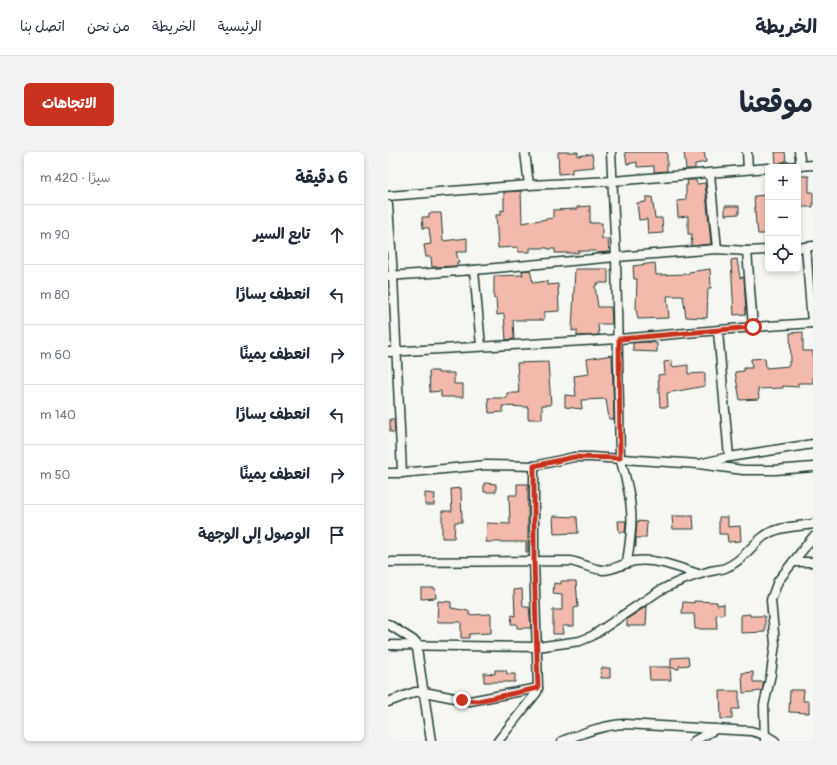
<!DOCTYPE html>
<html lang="ar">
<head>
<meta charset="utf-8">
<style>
  :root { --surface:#fff; --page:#f2f2f3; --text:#1f2937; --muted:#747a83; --line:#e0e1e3; --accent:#c8321e }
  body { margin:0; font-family:Pangolin,"Playpen Sans Arabic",sans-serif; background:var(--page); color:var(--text); direction:rtl }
  .controls { position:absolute; right:12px; top:12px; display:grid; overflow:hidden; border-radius:6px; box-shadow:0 2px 6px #0003 }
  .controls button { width:36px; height:36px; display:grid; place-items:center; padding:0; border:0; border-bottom:1px solid var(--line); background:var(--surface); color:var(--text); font:20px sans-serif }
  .stop { position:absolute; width:12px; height:12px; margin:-9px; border:3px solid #c8321e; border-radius:50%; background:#fff }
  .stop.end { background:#c8321e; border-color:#fff; box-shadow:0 1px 4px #0008 }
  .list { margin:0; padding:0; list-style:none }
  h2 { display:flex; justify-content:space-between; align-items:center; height:52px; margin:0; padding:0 16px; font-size:17px }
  h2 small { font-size:13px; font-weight:400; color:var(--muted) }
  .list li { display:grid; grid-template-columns:26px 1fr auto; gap:12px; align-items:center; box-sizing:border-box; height:60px; padding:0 16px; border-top:1px solid var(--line) }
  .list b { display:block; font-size:15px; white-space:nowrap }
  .list em { font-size:13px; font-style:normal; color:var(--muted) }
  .icon { flex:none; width:22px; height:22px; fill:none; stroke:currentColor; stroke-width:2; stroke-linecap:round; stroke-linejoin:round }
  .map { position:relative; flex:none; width:425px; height:589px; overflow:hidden; direction:ltr; border-radius:6px }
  header { display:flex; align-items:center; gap:24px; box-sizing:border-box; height:56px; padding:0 20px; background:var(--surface); border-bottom:1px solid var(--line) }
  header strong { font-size:19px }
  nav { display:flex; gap:22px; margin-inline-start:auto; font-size:14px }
  .intro { display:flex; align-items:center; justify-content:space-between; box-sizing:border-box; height:96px; padding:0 24px }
  h1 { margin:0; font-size:28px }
  .button { padding:10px 18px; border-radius:6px; background:var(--accent); color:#fff; font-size:14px; font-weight:700 }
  main { display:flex; gap:24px; padding:0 24px }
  aside { flex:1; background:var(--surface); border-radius:6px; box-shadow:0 2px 6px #0003 }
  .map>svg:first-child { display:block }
</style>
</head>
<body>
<header>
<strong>الخريطة</strong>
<nav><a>الرئيسية</a><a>الخريطة</a><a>من نحن</a><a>اتصل بنا</a></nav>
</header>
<div class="intro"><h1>موقعنا</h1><a class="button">الاتجاهات</a></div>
<main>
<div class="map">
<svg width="425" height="589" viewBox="0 0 425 589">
  <rect width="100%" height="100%" fill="#f6f6f2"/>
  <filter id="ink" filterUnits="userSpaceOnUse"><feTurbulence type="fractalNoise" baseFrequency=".025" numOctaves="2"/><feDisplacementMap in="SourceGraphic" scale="8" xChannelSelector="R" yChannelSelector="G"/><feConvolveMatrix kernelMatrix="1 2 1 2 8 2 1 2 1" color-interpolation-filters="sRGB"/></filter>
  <g filter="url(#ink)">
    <g fill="#f3b9ad" stroke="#1f3d34">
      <polygon points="170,0 190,0 190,4 204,2 206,15 184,17 184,21 171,22"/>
      <polygon points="237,0 279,0 279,19 266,20 266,14 249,15 249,10 239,12"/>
      <polygon points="296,0 316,0 318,10 307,12 307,17 298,17"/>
      <polygon points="387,0 397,0 398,9 388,12"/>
      <polygon points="412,24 421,24 421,40 425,40 425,55 410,55 410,35 412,35"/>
      <polygon points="299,28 308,28 309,32 317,31 323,92 303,94 304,82 300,82 300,64 290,65 289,49 298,48 298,33 300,33"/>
      <polygon points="133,39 134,71 165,66 165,58 189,57 189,55 202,54 202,71 214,71 214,87 220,87 221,100 209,101 208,99 190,99 190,101 167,101 167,97 160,97 160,96 142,96 142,100 130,100 130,95 110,96 108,63 113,63 113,58 116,59 116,40"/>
      <polygon points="380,43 380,82 370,82 369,73 368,73 366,44"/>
      <polygon points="258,45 264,45 267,66 274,66 275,81 260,82 259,67 251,68 249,51 258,50"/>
      <polygon points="337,54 351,54 351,62 337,63"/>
      <polygon points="41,61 53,61 55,89 79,86 79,100 68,100 71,110 69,110 69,114 44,115 43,105 38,105 36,93 43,92 41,76 35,76 34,65 41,65"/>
      <polygon points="349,107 352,126 356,125 358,162 346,163 343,108"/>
      <polygon points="267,111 268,123 301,122 301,120 322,117 323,136 320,136 319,166 298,165 295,144 279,144 281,166 250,167 248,157 249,127 246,127 245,114"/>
      <polygon points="187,117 220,117 220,131 209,131 209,133 207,134 210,155 223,155 224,172 210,172 211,183 189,184 189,178 184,179"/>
      <polygon points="142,118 145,131 159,129 159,133 170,132 171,159 156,160 156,168 125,168 126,187 118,188 116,162 109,163 108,146 106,147 106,124 135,123 134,119"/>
      <polygon points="415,180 415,199 425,199 425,231 410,231 410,235 395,234 395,236 370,237 371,247 352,248 347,220 356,219 356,216 364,216 363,207 377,206 378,216 401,214 401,209 403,209 402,181"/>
      <polygon points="256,190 269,191 269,200 245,199 245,191"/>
      <polygon points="224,203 226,267 221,267 218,247 193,248 194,257 177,255 177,243 188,244 186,224 201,222 199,207"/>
      <polygon points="284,209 284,215 300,213 300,222 317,221 317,234 279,241 280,255 272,255 270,223 277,222 276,210"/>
      <polygon points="160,210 163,253 154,253 154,267 140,267 140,255 114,254 115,260 101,261 100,246 119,246 119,241 131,241 129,211"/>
      <polygon points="41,219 50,219 50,221 66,221 66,232 75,232 75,245 53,245 53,239 42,240"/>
      <polygon points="2,267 6,267 7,280 2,280"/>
      <polygon points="96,331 108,332 108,340 96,340"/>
      <polygon points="129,332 140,332 140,400 138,400 138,390 98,390 99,371 122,372 121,343 129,343"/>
      <polygon points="73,336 74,370 67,370 66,386 54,386 54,359 64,359 63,337"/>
      <polygon points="37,341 47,342 46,353 37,353"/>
      <polygon points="165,364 189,365 190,381 166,382"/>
      <polygon points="284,364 305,364 306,377 285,377"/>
      <polygon points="331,365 340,365 340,375 352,374 353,389 340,390 339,382 331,382"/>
      <polygon points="230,369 238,369 237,380 231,380"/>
      <polygon points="249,369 259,370 258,386 248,386 248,395 247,395"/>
      <polygon points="173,429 188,429 190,455 186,456 186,474 174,474 175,482 165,482 165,458 174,458 174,443 165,442 166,431 173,432"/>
      <polygon points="33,436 47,436 48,446 33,447"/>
      <polygon points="134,437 135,455 141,455 143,476 129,476 129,472 123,472 124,463 127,464 126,438"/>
      <polygon points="50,449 63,450 63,456 81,459 81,463 103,462 103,481 81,482 81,486 73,486 73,470 49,470"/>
      <polygon points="306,449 329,450 329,453 336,452 336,462 328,463 329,477 307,477 306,462 294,462 295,450 306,451"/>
      <polygon points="259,454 258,474 239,474 239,467"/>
      <polygon points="362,462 362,464 377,464 377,480 353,481 353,463"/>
      <polygon points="300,505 301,513 291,514 291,517 283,516 283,506"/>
      <polygon points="261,515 282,515 283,528 262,528"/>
      <polygon points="213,516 222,516 222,526 212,526"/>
      <polygon points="107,518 118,518 119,522 127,522 127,530 96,530 96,521 107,522"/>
      <polygon points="365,520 365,530 376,530 374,539 355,541 354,521"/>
      <polygon points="402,538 416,538 415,549 421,549 421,561 401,560"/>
      <polygon points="332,539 351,539 351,557 344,557 344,567 333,567"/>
    </g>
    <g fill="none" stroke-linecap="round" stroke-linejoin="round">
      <g stroke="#1f3d34" stroke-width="11">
        <g id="minor">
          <polyline points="137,0 141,33"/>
          <path d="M223 0 228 105 232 306C237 323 242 340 243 358 245 376 241 394 239 411"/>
          <polyline points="359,0 360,17"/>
          <polyline points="411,0 413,14"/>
          <polyline points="396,15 425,13"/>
          <polyline points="322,22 329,97"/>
          <polyline points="0,44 141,33 225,29 380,16"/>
          <polyline points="0,53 5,124 14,321"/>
          <polyline points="418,95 424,171"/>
          <polyline points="410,96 425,94"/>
          <polyline points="359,99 365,175"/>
          <polyline points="86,118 93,194"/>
          <polyline points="0,124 86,118 228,105 329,97 359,99 380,98"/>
          <polyline points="330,179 341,305"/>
          <polyline points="0,200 231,187 365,175 425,171"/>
          <polyline points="315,311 341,305 425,292"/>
          <polyline points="0,321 14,321 98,313 146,314 186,305 203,305 311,312 355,318 387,318 425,315"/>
          <path d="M0 410 182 409C193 411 203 417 215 418 226 418 236 411 247 409 268 406 291 416 310 422"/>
          <polyline points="405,410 425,410"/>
          <polyline points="0,472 28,490 43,589"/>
          <path d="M0 493 149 495 192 489 204 484 271 439C287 430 302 425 319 420 325 418 332 418 337 416 353 410 362 395 375 385 389 374 409 375 425 372"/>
          <polyline points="0,550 27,540 36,540 82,549 150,536"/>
          <polyline points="110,589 149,540 150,536 146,409 146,314"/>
          <path d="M174 589C195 581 215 573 237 572L363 579 377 583 387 589"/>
          <polyline points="306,589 328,577"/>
          <polyline points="377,589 376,553 383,522 387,492 383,448 390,429 425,385"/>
        </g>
      </g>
      <use href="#minor" stroke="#f6f6f2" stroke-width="8"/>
    </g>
  </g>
  <g fill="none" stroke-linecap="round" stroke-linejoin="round" filter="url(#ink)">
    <polyline stroke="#c8321e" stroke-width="5" points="74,548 90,549 150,536 146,410 146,314 186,305 232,306 231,187 365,175"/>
  </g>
</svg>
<div class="controls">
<button>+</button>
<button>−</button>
<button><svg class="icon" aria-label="locate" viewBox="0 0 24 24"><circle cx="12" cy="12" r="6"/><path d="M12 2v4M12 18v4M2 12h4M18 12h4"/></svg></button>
</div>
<div class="stop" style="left:365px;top:175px"></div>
<div class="stop end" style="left:74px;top:548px"></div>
</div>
<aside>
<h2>6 دقيقة<small>سيرًا · 420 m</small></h2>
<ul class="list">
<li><svg class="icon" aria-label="ahead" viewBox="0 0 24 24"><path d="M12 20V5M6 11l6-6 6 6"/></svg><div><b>تابع السير</b></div><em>90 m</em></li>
<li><svg class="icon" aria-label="left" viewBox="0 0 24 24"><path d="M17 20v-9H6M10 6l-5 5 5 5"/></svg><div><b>انعطف يسارًا</b></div><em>80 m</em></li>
<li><svg class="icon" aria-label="right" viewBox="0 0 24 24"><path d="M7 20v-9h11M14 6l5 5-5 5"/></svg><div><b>انعطف يمينًا</b></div><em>60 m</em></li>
<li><svg class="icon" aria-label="left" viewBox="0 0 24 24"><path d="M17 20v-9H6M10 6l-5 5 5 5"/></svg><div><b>انعطف يسارًا</b></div><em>140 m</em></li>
<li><svg class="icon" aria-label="right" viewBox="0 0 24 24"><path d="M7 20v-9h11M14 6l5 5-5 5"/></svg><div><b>انعطف يمينًا</b></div><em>50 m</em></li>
<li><svg class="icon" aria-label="arrive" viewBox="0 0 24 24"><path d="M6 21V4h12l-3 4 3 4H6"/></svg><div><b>الوصول إلى الوجهة</b></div></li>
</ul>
</aside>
</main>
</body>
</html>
